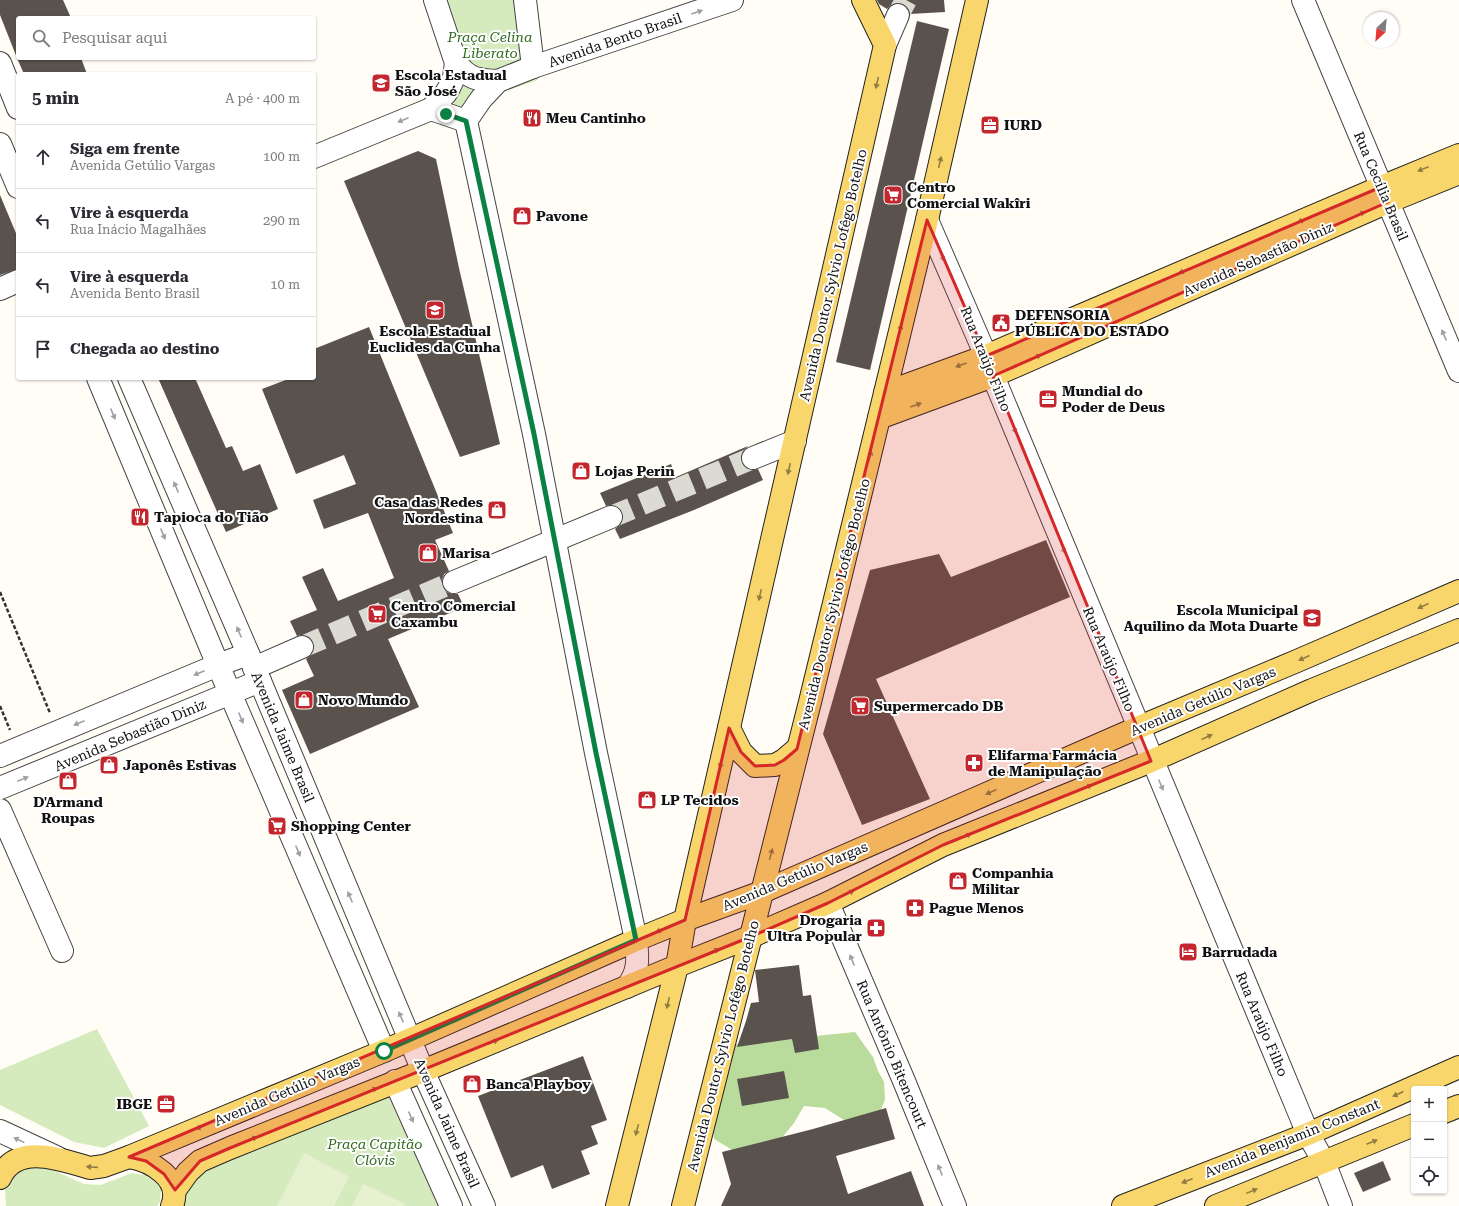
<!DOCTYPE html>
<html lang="pt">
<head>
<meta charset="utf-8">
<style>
  :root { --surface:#fff; --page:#f7f7f7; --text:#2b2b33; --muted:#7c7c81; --line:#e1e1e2 }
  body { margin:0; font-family:"Roboto Serif",serif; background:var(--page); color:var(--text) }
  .controls { position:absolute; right:12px; bottom:12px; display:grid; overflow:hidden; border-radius:4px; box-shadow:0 1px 3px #0004 }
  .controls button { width:36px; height:36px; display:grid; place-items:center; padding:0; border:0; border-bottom:1px solid var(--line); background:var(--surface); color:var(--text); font:20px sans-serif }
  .compass { position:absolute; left:1363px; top:12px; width:36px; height:36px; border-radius:50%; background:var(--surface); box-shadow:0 1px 3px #0004; rotate:206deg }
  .stop { position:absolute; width:12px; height:12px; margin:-9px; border:3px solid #0b8043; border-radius:50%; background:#fff }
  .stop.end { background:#0b8043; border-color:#fff; box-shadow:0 1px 4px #0008 }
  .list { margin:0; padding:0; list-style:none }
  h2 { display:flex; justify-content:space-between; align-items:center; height:52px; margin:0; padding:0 16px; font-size:17px }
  h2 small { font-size:13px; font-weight:400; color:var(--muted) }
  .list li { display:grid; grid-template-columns:26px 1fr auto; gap:12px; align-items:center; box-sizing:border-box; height:64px; padding:0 16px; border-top:1px solid var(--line) }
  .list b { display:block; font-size:15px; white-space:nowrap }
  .list p { margin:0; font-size:13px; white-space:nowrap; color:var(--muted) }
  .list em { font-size:13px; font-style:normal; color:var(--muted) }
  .icon { flex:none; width:22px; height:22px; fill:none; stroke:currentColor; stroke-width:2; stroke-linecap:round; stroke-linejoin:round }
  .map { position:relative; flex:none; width:1459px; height:1206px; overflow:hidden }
  .search { position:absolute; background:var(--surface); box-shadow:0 1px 3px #0004; left:16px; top:16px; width:300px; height:44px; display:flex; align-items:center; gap:10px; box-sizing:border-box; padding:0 14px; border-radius:4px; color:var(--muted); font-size:15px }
  .panel { position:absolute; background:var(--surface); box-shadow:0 1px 3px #0004; left:16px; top:72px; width:300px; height:308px; border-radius:4px }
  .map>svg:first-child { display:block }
</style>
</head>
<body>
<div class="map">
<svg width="1459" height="1206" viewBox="0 0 1459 1206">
  <rect width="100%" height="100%" fill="#fffdf5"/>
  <g fill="#d5ebbd">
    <polygon points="429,0 529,0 538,80 500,93 484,105 464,138 450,91 453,73"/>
    <polygon points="97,1029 149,1126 104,1148 74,1142 0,1105 0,1070"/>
    <polygon points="404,1081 462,1206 174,1206 190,1173"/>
    <polygon points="27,1166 46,1167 84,1184 101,1185 132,1173 150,1176 161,1189 160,1202 157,1206 6,1206 5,1190 13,1175"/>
  </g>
  <polygon fill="#b9dc9c" points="855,1032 873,1057 878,1071 884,1082 885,1100 879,1114 844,1120 825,1108 804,1106 794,1123 780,1140 734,1151 714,1139 712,1116 735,1044"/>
  <g fill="#e6f2cf">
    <polygon points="304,1153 349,1177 334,1206 277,1206"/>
    <polygon points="363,1184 405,1204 404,1206 352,1206"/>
  </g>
  <g fill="#5a524d">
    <polygon points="0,0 63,0 71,18 18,18 17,58 0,15"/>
    <polygon points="877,0 944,0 945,12 910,14 908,8 903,3 896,3 891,5 887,9 879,4"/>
    <polygon points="917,21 949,29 870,370 836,362"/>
    <polygon points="17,58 81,58 87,74 24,74"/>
    <polygon points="418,151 436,159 459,268 500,444 460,457 344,181"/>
    <polygon points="0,195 18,238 18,269 0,275"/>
    <polygon points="369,327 453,533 435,540 449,571 444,574 442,580 442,586 447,592 452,594 458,594 464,607 388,639 419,707 310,754 282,690 314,676 306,659 312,654 314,648 314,642 309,637 303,635 297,636 290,621 317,610 302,577 323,568 338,601 394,578 368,513 324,529 313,500 356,484 344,455 296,474 262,389 291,378 314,378 314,349"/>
    <polygon points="158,378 195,378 226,448 232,446 243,471 260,464 278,509 226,532"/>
    <polygon points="748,446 743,451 741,456 742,463 745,468 751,470 758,469 763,480 694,510 620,539 615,529 621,524 623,519 623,513 618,507 612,505 606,506 600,493 671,464 676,477"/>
    <polygon points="1046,540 1070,597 876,679 930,799 862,825 823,734 870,570 939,554 951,577"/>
    <polygon points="799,965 803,996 811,995 819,1049 795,1053 792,1039 737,1047 746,1021 751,1003 759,1002 755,970"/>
    <polygon points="583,1056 607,1120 591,1126 598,1144 581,1151 590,1174 552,1189 543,1165 511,1178 478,1096"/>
    <polygon points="784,1071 789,1098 742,1106 737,1079"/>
    <polygon points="886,1108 895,1139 836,1156 848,1194 911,1171 924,1206 721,1206 731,1184 722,1152 813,1129"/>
    <polygon points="1383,1161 1391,1180 1363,1192 1354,1173"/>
  </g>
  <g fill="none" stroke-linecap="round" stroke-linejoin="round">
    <g stroke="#dbdad3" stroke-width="22" stroke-dasharray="22 11" stroke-linecap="butt">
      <polyline points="898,15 906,0"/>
      <polyline points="611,517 753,458"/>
      <polyline points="302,647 454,582"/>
    </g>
    <g stroke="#444" stroke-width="24">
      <g id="minor">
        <polyline points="525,0 533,67"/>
        <polyline points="1303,0 1459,371"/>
        <polyline points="885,45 898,15"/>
        <polyline points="0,63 18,108"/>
        <path d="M456 63C469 79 477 80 498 81"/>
        <polyline points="431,109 446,93 450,86 454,77 456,63 435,0"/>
        <path d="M466 121 534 434 596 753 636 940C638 959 639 972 627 987"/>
        <polyline points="466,121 481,99 498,81 533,67 732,0"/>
        <polyline points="0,144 18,187"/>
        <polyline points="314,157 431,109 466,121"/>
        <path d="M927 220 986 356 993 376C1096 630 1202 882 1308 1134L1324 1162 1341 1206"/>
        <polyline points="0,289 18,281"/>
        <polyline points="98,378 218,665 384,1051"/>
        <polyline points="129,378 260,681 423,1071 484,1206"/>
        <polyline points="753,458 795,441"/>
        <polyline points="454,582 611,517"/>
        <polyline points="254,668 302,647"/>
        <polyline points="0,756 218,665 248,654"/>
        <polyline points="0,788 260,681"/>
        <polyline points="0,810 62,951"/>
        <polyline points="828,903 904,1081 955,1206"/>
        <polyline points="395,1081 451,1206"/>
        <polyline points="0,1131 58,1158"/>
      </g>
    </g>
    <g stroke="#222" stroke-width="24">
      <g id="major">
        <polyline points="885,393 986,356 1381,187 1459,155"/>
        <polyline points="879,418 993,376 1388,202 1459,173"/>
        <polyline points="729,728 741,752 755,766 775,765 784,760 797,749"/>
        <polyline points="1444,1112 1459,1106"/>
        <path d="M129 1157C152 1161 183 1179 172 1206"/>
        <path d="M0 1178C16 1142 62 1160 90 1168L104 1166 129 1157 384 1051 636 940 685 920 762 892 1137 728 1297 661 1459 591"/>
        <polyline points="175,1190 188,1172 200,1161 230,1148 423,1071 677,966 750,937 828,903 943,845 1151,761 1312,690 1459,630"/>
        <polyline points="617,1206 677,966 685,920 885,45 863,0"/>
        <polyline points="683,1206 810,702 927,220 977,0"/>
        <polyline points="1123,1206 1308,1134 1459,1067"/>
        <polyline points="1216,1206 1414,1125"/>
      </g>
    </g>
    <g stroke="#333" stroke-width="2.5" stroke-dasharray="4 2" stroke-linecap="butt">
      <polyline points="0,592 50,713"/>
      <polyline points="0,706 10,730"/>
    </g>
    <use href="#minor" stroke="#fff" stroke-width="22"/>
    <use href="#major" stroke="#f9d66b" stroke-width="22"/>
  </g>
  <defs><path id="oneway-solid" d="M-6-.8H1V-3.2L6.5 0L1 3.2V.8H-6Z"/></defs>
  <g fill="#a0a0a0">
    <use href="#oneway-solid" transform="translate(697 12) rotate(-19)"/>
    <use href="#oneway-solid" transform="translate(403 120) rotate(157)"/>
    <use href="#oneway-solid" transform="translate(942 256) rotate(66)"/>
    <use href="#oneway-solid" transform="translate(1444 335) rotate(-113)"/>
    <use href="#oneway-solid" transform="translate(113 414) rotate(67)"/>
    <use href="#oneway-solid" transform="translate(1014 428) rotate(68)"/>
    <use href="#oneway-solid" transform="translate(176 487) rotate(-113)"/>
    <use href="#oneway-solid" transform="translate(163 534) rotate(67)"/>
    <use href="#oneway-solid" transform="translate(1063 548) rotate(68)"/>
    <use href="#oneway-solid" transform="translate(239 632) rotate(-113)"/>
    <use href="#oneway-solid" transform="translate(199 673) rotate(157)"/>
    <use href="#oneway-solid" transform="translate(241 718) rotate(67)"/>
    <use href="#oneway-solid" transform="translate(79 723) rotate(157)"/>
    <use href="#oneway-solid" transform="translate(23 779) rotate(-22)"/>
    <use href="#oneway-solid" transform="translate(1161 785) rotate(67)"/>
    <use href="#oneway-solid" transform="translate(298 851) rotate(67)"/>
    <use href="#oneway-solid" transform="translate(350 897) rotate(-113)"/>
    <use href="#oneway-solid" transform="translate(852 960) rotate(-113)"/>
    <use href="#oneway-solid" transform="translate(401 1017) rotate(-113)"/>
    <use href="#oneway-solid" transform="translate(411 1117) rotate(66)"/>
    <use href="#oneway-solid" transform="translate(19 1140) rotate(-154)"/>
    <use href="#oneway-solid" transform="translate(940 1170) rotate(-112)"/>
  </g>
  <g fill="#917d42">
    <use href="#oneway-solid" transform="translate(877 83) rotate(103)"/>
    <use href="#oneway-solid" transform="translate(940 162) rotate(-77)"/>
    <use href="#oneway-solid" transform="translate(1423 169) rotate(158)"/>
    <use href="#oneway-solid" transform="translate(1360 214) rotate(-24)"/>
    <use href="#oneway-solid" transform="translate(1303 220) rotate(157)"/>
    <use href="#oneway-solid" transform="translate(1184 271) rotate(157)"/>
    <use href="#oneway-solid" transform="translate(900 330) rotate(-76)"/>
    <use href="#oneway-solid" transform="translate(1036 357) rotate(-24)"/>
    <use href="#oneway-solid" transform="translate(961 365) rotate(160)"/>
    <use href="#oneway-solid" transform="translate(916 405) rotate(-20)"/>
    <use href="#oneway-solid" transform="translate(870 456) rotate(-76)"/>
    <use href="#oneway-solid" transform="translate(789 469) rotate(103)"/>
    <use href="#oneway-solid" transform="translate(760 595) rotate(103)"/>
    <use href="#oneway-solid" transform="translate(1423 606) rotate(156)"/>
    <use href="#oneway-solid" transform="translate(1304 658) rotate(156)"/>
    <use href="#oneway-solid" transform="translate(1207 737) rotate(-24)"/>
    <use href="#oneway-solid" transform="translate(721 763) rotate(103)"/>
    <use href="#oneway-solid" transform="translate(1087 787) rotate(-22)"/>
    <use href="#oneway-solid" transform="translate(991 792) rotate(156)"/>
    <use href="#oneway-solid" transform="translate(966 836) rotate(-22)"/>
    <use href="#oneway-solid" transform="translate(771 854) rotate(-76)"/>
    <use href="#oneway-solid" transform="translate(849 893) rotate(-27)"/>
    <use href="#oneway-solid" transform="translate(661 930) rotate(158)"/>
    <use href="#oneway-solid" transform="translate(714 951) rotate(-21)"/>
    <use href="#oneway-solid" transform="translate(668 1003) rotate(104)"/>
    <use href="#oneway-solid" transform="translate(493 1042) rotate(-23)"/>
    <use href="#oneway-solid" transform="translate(372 1090) rotate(-22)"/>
    <use href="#oneway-solid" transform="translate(1398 1094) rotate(156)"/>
    <use href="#oneway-solid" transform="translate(201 1127) rotate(157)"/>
    <use href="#oneway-solid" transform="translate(637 1130) rotate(104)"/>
    <use href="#oneway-solid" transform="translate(252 1139) rotate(-22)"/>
    <use href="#oneway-solid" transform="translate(1372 1142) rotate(-23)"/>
    <use href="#oneway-solid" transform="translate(92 1167) rotate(-176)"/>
    <use href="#oneway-solid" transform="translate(1187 1181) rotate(159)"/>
    <use href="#oneway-solid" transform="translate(1252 1191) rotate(-22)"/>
  </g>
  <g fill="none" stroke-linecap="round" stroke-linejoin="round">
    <polyline stroke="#0b8043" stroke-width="5" points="384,1051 636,940 596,753 534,434 466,121 446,114"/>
  </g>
  <path fill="#d62828" fill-opacity="0.2" stroke="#d62828" stroke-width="3" stroke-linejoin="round" d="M1381 187 1388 202 993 376 1151 761 943 845 828 903 750 937 230 1148 200 1161 175 1190 164 1174 146 1161 129 1157 685 920 729 728 741 752 755 766 775 765 784 760 797 749 927 220 986 356Z"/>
  <defs>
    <g id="school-square" transform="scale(1)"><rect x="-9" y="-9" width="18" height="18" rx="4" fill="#c4262e" stroke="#fff"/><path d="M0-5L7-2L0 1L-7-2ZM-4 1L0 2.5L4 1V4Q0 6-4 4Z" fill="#fff"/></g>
    <g id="restaurant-square" transform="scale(1)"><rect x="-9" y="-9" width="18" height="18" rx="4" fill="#c4262e" stroke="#fff"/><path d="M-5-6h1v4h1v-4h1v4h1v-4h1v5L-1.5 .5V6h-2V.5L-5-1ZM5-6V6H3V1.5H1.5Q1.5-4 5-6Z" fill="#fff"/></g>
    <g id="office-square" transform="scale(1)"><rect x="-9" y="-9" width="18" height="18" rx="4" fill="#c4262e" stroke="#fff"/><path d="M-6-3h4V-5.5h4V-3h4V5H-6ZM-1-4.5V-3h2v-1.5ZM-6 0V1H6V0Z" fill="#fff"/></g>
    <g id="supermarket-square" transform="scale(1)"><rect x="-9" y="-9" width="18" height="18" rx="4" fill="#c4262e" stroke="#fff"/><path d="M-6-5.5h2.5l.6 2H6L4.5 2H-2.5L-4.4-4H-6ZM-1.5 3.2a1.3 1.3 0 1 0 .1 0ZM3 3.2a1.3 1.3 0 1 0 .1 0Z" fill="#fff"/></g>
    <g id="shop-square" transform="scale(1)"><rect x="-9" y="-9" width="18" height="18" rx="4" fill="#c4262e" stroke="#fff"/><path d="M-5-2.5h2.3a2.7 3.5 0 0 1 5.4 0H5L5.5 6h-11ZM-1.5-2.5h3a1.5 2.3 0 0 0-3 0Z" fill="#fff"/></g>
    <g id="civic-square" transform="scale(1)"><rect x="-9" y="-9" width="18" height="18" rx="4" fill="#c4262e" stroke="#fff"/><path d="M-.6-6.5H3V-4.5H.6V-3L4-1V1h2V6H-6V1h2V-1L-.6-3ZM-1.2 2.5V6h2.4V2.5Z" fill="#fff"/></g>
    <g id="pharmacy-square" transform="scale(1)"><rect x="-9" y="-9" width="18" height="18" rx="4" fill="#c4262e" stroke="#fff"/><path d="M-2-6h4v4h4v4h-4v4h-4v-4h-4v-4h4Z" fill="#fff"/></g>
    <g id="hotel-square" transform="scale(1)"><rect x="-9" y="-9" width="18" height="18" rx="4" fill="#c4262e" stroke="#fff"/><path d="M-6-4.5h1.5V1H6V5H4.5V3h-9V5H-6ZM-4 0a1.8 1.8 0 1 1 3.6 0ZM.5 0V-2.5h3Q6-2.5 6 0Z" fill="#fff"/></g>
  </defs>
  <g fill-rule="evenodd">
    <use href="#school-square" x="381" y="83"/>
    <use href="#restaurant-square" x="532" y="118"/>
    <use href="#office-square" x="990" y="125"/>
    <use href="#supermarket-square" x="893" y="195"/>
    <use href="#shop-square" x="522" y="216"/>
    <use href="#school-square" x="435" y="310"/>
    <use href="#civic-square" x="1001" y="323"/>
    <use href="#office-square" x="1048" y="399"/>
    <use href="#shop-square" x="581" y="471"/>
    <use href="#shop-square" x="497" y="510"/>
    <use href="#restaurant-square" x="140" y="517"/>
    <use href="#shop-square" x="428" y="553"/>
    <use href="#supermarket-square" x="377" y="614"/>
    <use href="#school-square" x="1312" y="618"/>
    <use href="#shop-square" x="304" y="700"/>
    <use href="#supermarket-square" x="860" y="706"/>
    <use href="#pharmacy-square" x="974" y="763"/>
    <use href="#shop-square" x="109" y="765"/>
    <use href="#shop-square" x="68" y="781"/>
    <use href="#shop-square" x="647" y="800"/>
    <use href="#supermarket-square" x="277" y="826"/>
    <use href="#shop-square" x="958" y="881"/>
    <use href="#pharmacy-square" x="915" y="908"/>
    <use href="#pharmacy-square" x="876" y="928"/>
    <use href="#hotel-square" x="1188" y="952"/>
    <use href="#shop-square" x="472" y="1084"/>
    <use href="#office-square" x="166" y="1104"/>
  </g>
  <g text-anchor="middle" stroke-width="4" stroke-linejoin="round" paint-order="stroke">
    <g font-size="14" font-style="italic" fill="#2f6b1f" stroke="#fff">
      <text x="490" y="42">Praça Celina<tspan x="490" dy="16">Liberato</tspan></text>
      <text x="375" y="1149">Praça Capitão<tspan x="375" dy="16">Clóvis</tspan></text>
    </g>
    <g font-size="14" fill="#111" stroke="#fff">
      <text transform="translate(615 40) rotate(-19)" y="5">Avenida Bento Brasil</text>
      <text transform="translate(1381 186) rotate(67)" y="5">Rua Cecília Brasil</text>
      <text transform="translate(1258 259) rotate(-24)" y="5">Avenida Sebastião Diniz</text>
      <text transform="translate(833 275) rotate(-77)" y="5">Avenida Doutor Sylvio Lofêgo Botelho</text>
      <text transform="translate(986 359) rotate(68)" y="5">Rua Araújo Filho</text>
      <text transform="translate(834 604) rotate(-76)" y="5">Avenida Doutor Sylvio Lofêgo Botelho</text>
      <text transform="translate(1109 659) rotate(67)" y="5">Rua Araújo Filho</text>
      <text transform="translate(1203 701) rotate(-23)" y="5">Avenida Getúlio Vargas</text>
      <text transform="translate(130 735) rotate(-23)" y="5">Avenida Sebastião Diniz</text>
      <text transform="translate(283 737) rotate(67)" y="5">Avenida Jaime Brasil</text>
      <text transform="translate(795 876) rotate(-23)" y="5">Avenida Getúlio Vargas</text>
      <text transform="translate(1262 1024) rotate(67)" y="5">Rua Araújo Filho</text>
      <text transform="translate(723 1046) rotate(-76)" y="5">Avenida Doutor Sylvio Lofêgo Botelho</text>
      <text transform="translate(892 1054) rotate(67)" y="5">Rua Antônio Bitencourt</text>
      <text transform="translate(287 1091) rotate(-23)" y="5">Avenida Getúlio Vargas</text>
      <text transform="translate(447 1123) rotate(66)" y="5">Avenida Jaime Brasil</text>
      <text transform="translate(1292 1138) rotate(-22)" y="5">Avenida Benjamin Constant</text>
    </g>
    <g font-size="14" font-weight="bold" fill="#111" stroke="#fff" text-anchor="start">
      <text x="395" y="80">Escola Estadual<tspan x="395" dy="16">São José</tspan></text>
      <text x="546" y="123">Meu Cantinho</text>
      <text x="1004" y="130">IURD</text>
      <text x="907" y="192">Centro<tspan x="907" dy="16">Comercial Wakîri</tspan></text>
      <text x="536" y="221">Pavone</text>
      <text x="1015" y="320">DEFENSORIA<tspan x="1015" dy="16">PÚBLICA DO ESTADO</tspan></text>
      <text x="435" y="336" text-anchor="middle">Escola Estadual<tspan x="435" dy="16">Euclides da Cunha</tspan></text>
      <text x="1062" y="396">Mundial do<tspan x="1062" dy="16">Poder de Deus</tspan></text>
      <text x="595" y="476">Lojas Perin</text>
      <text x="483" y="507" text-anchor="end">Casa das Redes<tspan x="483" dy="16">Nordestina</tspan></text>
      <text x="154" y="522">Tapioca do Tião</text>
      <text x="442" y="558">Marisa</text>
      <text x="391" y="611">Centro Comercial<tspan x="391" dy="16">Caxambu</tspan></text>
      <text x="1298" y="615" text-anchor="end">Escola Municipal<tspan x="1298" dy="16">Aquilino da Mota Duarte</tspan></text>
      <text x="318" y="705">Novo Mundo</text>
      <text x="874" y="711">Supermercado DB</text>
      <text x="988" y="760">Elifarma Farmácia<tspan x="988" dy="16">de Manipulação</tspan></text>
      <text x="123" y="770">Japonês Estivas</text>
      <text x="661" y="805">LP Tecidos</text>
      <text x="68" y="807" text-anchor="middle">D'Armand<tspan x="68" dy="16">Roupas</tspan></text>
      <text x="291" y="831">Shopping Center</text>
      <text x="972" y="878">Companhia<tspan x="972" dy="16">Militar</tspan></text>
      <text x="929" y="913">Pague Menos</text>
      <text x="862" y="925" text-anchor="end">Drogaria<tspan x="862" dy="16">Ultra Popular</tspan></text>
      <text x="1202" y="957">Barrudada</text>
      <text x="486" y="1089">Banca Playboy</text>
      <text x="152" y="1109" text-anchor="end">IBGE</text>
    </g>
  </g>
</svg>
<div class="controls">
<button>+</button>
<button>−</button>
<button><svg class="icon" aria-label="locate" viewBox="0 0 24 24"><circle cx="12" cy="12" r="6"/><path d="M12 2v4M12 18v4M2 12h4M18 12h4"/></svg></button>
</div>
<svg class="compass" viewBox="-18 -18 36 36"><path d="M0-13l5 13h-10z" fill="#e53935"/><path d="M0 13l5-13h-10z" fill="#7c7c81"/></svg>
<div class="stop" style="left:384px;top:1051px"></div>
<div class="stop end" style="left:446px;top:114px"></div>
<div class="search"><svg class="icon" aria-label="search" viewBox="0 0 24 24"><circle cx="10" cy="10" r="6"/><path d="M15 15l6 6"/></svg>Pesquisar aqui</div>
<section class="panel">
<h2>5 min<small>A pé · 400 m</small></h2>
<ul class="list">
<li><svg class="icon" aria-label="ahead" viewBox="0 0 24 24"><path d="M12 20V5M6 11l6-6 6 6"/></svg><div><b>Siga em frente</b><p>Avenida Getúlio Vargas</p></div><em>100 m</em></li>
<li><svg class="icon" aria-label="left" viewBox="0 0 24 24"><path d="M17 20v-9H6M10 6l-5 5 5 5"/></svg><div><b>Vire à esquerda</b><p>Rua Inácio Magalhães</p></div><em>290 m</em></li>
<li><svg class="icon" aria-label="left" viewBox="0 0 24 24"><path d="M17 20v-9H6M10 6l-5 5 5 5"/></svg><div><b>Vire à esquerda</b><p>Avenida Bento Brasil</p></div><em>10 m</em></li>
<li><svg class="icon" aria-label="arrive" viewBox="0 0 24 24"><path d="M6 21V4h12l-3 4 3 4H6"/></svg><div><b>Chegada ao destino</b></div></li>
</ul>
</section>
</div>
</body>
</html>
